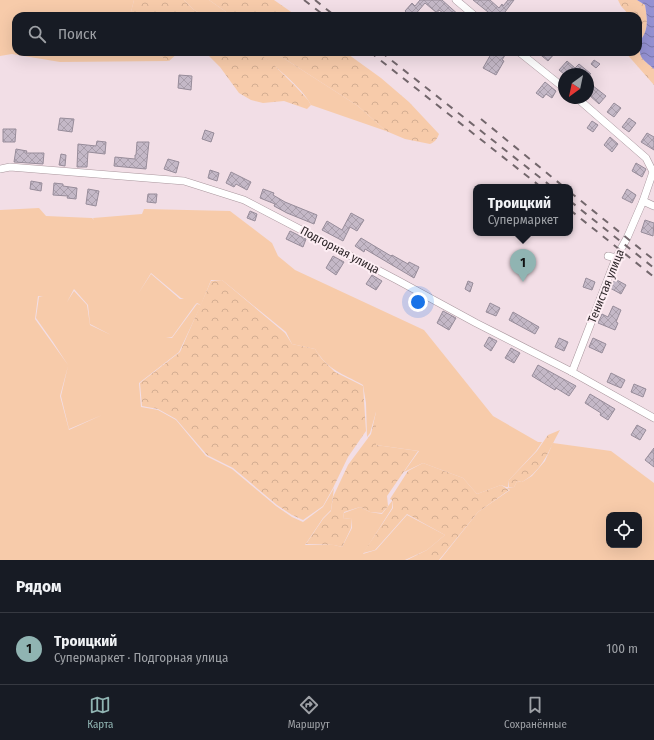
<!DOCTYPE html>
<html lang="ru">
<head>
<meta charset="utf-8">
<style>
  :root { --surface:#171b24; --page:#20242c; --text:#f1f3f6; --muted:#9ea1a6; --line:#363941; --accent:#90b4b2 }
  body { margin:0; font-family:"Fira Sans Condensed",sans-serif; background:var(--page); color:var(--text) }
  .controls { position:absolute; right:12px; bottom:12px; display:grid; overflow:hidden; border-radius:8px; box-shadow:0 4px 16px #0002 }
  .controls button { width:36px; height:36px; display:grid; place-items:center; padding:0; border:0; border-bottom:1px solid var(--line); background:var(--surface); color:var(--text); font:20px sans-serif }
  .compass { position:absolute; left:558px; top:68px; width:36px; height:36px; border-radius:50%; background:var(--surface); box-shadow:0 4px 16px #0002; rotate:213deg }
  .you { position:absolute; left:418px; top:302px; width:14px; height:14px; margin:-10px; border:3px solid #fff; border-radius:50%; background:#1a73e8; box-shadow:0 0 0 6px #1a73e833 }
  .badge { display:grid; place-items:center; width:26px; height:26px; border-radius:50%; background:var(--accent); color:#111; font-size:13px; font-weight:700 }
  .pin { position:absolute; translate:-50% -33px; filter:drop-shadow(0 1px 2px #0008) }
  .pin::after { content:''; position:absolute; top:21px; width:14px; height:12px; background:inherit; clip-path:polygon(0 0,100% 0,50% 100%) }
  .popup { position:absolute; left:473px; top:184px; width:100px; height:52px; box-sizing:border-box; display:grid; place-content:center; border-radius:8px; background:var(--surface); filter:drop-shadow(0 1px 3px #0005); font-size:13px; white-space:nowrap; color:var(--muted) }
  .popup b { font-size:15px; color:var(--text) }
  .popup::after { content:''; position:absolute; left:50%; top:100%; margin-left:-8px; border:8px solid transparent; border-top-color:var(--surface) }
  .list { margin:0; padding:0; list-style:none }
  h2 { display:flex; justify-content:space-between; align-items:center; height:52px; margin:0; padding:0 16px; font-size:17px }
  h2 small { font-size:13px; font-weight:400; color:var(--muted) }
  .list li { display:grid; grid-template-columns:26px 1fr auto; gap:12px; align-items:center; box-sizing:border-box; height:72px; padding:0 16px; border-top:1px solid var(--line) }
  .list b { display:block; font-size:15px; white-space:nowrap }
  .list p { margin:0; font-size:13px; white-space:nowrap; color:var(--muted) }
  .list em { font-size:13px; font-style:normal; color:var(--muted) }
  .icon { flex:none; width:22px; height:22px; fill:none; stroke:currentColor; stroke-width:2; stroke-linecap:round; stroke-linejoin:round }
  .map { position:relative; flex:none; width:654px; height:560px; overflow:hidden }
  .search { position:absolute; background:var(--surface); box-shadow:0 4px 16px #0002; left:12px; right:12px; top:12px; height:44px; display:flex; align-items:center; gap:10px; box-sizing:border-box; padding:0 14px; border-radius:12px; color:var(--muted); font-size:15px }
  .sheet { height:124px; background:var(--surface) }
  nav { display:flex; justify-content:space-around; align-items:center; box-sizing:border-box; height:56px; border-top:1px solid var(--line); background:var(--surface); font-size:11px; color:var(--muted) }
  nav a { display:grid; justify-items:center; gap:2px }
  nav .on { color:var(--accent) }
  .map>svg:first-child { display:block }
</style>
</head>
<body>
<div class="map">
<svg width="654" height="560" viewBox="0 0 654 560">
  <defs>
    <pattern id="forest-crowns" width="20" height="18" patternUnits="userSpaceOnUse"><rect width="20" height="18" fill="#f7cbaa"/><path d="M2 6a3 3 0 1 1 6 0M12 15a3 3 0 1 1 6 0" fill="none" stroke="#d4ae92"/></pattern>
    <pattern id="water-waves" width="16" height="10" patternUnits="userSpaceOnUse"><rect width="16" height="10" fill="#9491d2"/><path d="M0 5q4-4 8 0t8 0" fill="none" stroke="#7976aa"/></pattern>
    <pattern id="building-cross-hatch" width="8" height="8" patternUnits="userSpaceOnUse"><rect width="8" height="8" fill="#c4b8c7"/><path d="M0 0l8 8M0 8l8-8" fill="none" stroke="#a99eab"/></pattern>
  </defs>
  <rect width="100%" height="100%" fill="#f2dee6"/>
  <g fill="#f7cbaa" fill-rule="evenodd">
    <polygon points="0,0 134,0 130,16 16,16 16,52 153,52 169,61 60,62 12,54 0,56"/>
    <polygon points="184,0 209,0 232,16 204,16 193,9"/>
    <path d="M256 52H274L358 106 386 131 311 105C303 88 272 63 256 52Z"/>
    <path d="M39 208 46 216 92 218 94 220 93 218 142 214 144 209 230 211 272 243 278 256 295 270 424 330 493 416 538 442H542L536 451 509 480 508 487H506L501 485 477 494 463 478 423 463 404 472 419 451 376 445V412L370 433 367 437 366 403 363 385C342 373 329 371 315 349L292 344 286 332 222 280H211L201 305 197 303 195 305 172 337H166L172 338 197 304 201 305 179 352 139 383 141 407 158 410 176 420 206 456 232 469 276 506 292 517 303 522 323 507 334 488 331 510 323 518 305 545H334L342 547 352 528 351 518 343 519 344 513 360 507 370 512 382 514 392 501V508L363 554 376 550 407 515 445 535 427 550 405 560H0V210ZM151 273 181 298 184 299H180L151 274 138 294 148 316 138 294ZM74 289 88 305 90 324 111 335 90 325 87 305 74 291 67 302ZM38 296 43 297H39L36 318 53 342 68 365 35 319ZM157 336 102 415 69 430 60 396 68 366 61 396 69 429 102 415Z"/>
    <path d="M553 443 611 451 654 483V560H440L478 512 510 490 507 488 514 487 517 481 522 482 532 476 545 461ZM609 515H639V545H609Z"/>
  </g>
  <g fill="url(#forest-crowns)">
    <polygon points="134,0 184,0 193,9 204,16 130,16"/>
    <polygon points="209,0 274,0 297,16 232,16"/>
    <path d="M618 0H637L645 5C647 17 649 28 642 38L638 36V16H630L621 6Z"/>
    <path d="M638 39 641 41C637 58 643 59 654 69V85L625 52H638Z"/>
    <polygon points="153,52 179,52 169,61"/>
    <polygon points="205,52 256,52 272,63 296,87 308,100 311,105 307,109 284,101 263,103 251,100 239,93 220,67"/>
    <path d="M274 52H345L381 78 409 102 439 134C437 139 435 142 430 144L405 139 386 131 358 106Z"/>
    <polygon points="222,280 285,333 292,344 315,349 321,358 335,372 363,386 366,431 348,457 333,488 323,506 303,520 292,515 277,505 233,468 207,455 176,419 158,409 142,406 140,383 180,352 211,281"/>
    <polygon points="376,412 376,445 418,451 387,496 388,506 382,513 370,512 360,507 344,512 343,519 351,518 351,528 342,547 334,545 306,544 323,519 331,511 333,497 348,465 371,434"/>
    <path d="M560 430C548 451 544 469 522 482L517 481 514 487H509V480L537 451 548 435Z"/>
    <polygon points="423,463 463,478 477,494 501,485 509,490 478,512 439,560 407,560 427,550 445,535 407,514 375,550 363,553 393,508 392,500 390,499 408,471"/>
  </g>
  <path fill="url(#water-waves)" d="M637 0H654V69C643 59 637 58 641 41L638 39V36L642 38C649 28 647 17 645 5Z"/>
  <g fill="url(#building-cross-hatch)" stroke="#978c9a">
    <polygon points="420,0 442,0 460,16 447,16 439,10 437,13 425,3 414,16 410,16 405,11 412,3 415,6"/>
    <polygon points="473,0 490,0 499,8 502,4 503,6 508,0 514,0 502,16 493,16"/>
    <polygon points="497,52 507,52 502,60 504,61 496,75 483,68 491,54 494,56"/>
    <polygon points="537,52 556,52 548,61"/>
    <polygon points="594,60 600,64 596,68 591,64"/>
    <polygon points="567,61 575,68 579,64 591,74 564,74 559,70"/>
    <polygon points="179,75 192,76 191,90 178,88"/>
    <polygon points="545,82 556,91 552,98 546,94 543,98 536,93"/>
    <polygon points="588,82 606,96 599,104 588,94"/>
    <polygon points="614,103 621,108 614,117 607,112"/>
    <polygon points="60,118 74,119 72,132 58,130"/>
    <polygon points="629,118 636,123 629,132 622,127"/>
    <polygon points="592,121 598,125 593,132 587,128"/>
    <polygon points="3,129 16,129 15,142 3,142"/>
    <polygon points="205,130 214,133 211,142 202,139"/>
    <polygon points="647,133 654,137 654,150 641,142"/>
    <polygon points="610,137 618,144 612,152 604,145"/>
    <polygon points="97,141 106,142 105,154 88,152 87,167 77,167 78,144 96,146"/>
    <polygon points="137,142 149,142 146,169 114,166 115,157 135,159 135,155 136,155"/>
    <polygon points="16,149 27,151 26,153 44,153 43,164 14,162"/>
    <polygon points="61,154 66,155 65,166 59,165"/>
    <polygon points="168,159 179,162 176,173 164,169"/>
    <polygon points="636,163 646,169 642,177 632,171"/>
    <polygon points="210,170 219,173 217,181 208,178"/>
    <polygon points="231,172 251,182 247,190 236,184 234,187 226,183"/>
    <polygon points="31,181 42,183 41,191 30,189"/>
    <polygon points="54,183 63,184 63,186 77,188 76,199 67,198 68,196 53,195"/>
    <polygon points="88,189 99,191 96,206 86,204"/>
    <polygon points="263,189 274,193 273,195 285,202 317,215 314,224 287,213 274,206 275,204 260,198"/>
    <polygon points="627,189 636,195 632,203 622,198"/>
    <polygon points="148,194 157,194 156,203 147,202"/>
    <polygon points="250,211 257,214 255,221 247,218"/>
    <polygon points="351,213 364,220 357,231 350,227 343,241 322,230 327,221 342,230"/>
    <polygon points="645,220 654,223 653,236 641,232"/>
    <polygon points="290,231 306,239 303,247 286,239"/>
    <polygon points="361,238 391,256 392,255 408,264 409,262 419,267 414,278 365,249 364,252 355,246"/>
    <polygon points="333,256 344,262 336,275 326,268"/>
    <polygon points="372,275 382,281 376,290 366,284"/>
    <polygon points="586,278 595,282 592,290 583,287"/>
    <polygon points="615,279 626,285 621,294 610,288"/>
    <polygon points="468,281 473,283 470,292 465,289"/>
    <polygon points="490,303 500,308 496,316 486,312"/>
    <polygon points="613,306 621,310 616,322 618,323 615,330 598,323 602,314 608,317"/>
    <polygon points="443,311 456,318 449,330 437,323"/>
    <polygon points="513,312 539,327 535,334 509,320"/>
    <polygon points="489,337 497,341 491,351 484,346"/>
    <polygon points="559,338 568,342 564,351 555,347"/>
    <polygon points="593,338 606,344 602,353 589,347"/>
    <polygon points="511,348 520,353 514,363 505,358"/>
    <polygon points="538,365 576,386 569,396 556,388 555,390 532,376"/>
    <polygon points="611,373 625,380 621,388 607,382"/>
    <polygon points="634,384 646,389 643,397 631,392"/>
    <polygon points="590,394 615,409 608,420 600,415 601,413 585,403"/>
    <polygon points="637,425 646,430 640,440 631,435"/>
    <polygon points="654,448 654,467 645,460"/>
  </g>
  <g fill="none" stroke-linecap="round" stroke-linejoin="round">
    <g stroke="#a9969d" stroke-width="8">
      <g id="minor">
        <polyline points="456,0 475,16"/>
        <polyline points="519,52 564,88"/>
        <polyline points="0,169 10,167 184,181 244,200 397,280 476,323 572,372 654,418"/>
        <polyline points="643,201 654,206"/>
        <polyline points="608,256 616,258"/>
        <polyline points="572,372 616,258 627,238 643,201 653,172 646,158 577,98"/>
      </g>
    </g>
    <use href="#minor" stroke="#fff" stroke-width="7"/>
    <g stroke="#73676c" stroke-width="2" stroke-dasharray="7 7" stroke-linecap="butt">
      <polyline points="304,0 325,16"/>
      <polyline points="315,0 335,16"/>
      <polyline points="370,52 541,187"/>
      <polyline points="381,52 552,187"/>
      <polyline points="481,119 564,187"/>
      <polyline points="570,192 654,260"/>
      <polyline points="570,201 654,268"/>
      <polyline points="570,210 654,277"/>
    </g>
  </g>
  <g text-anchor="middle" stroke-width="4" stroke-linejoin="round" paint-order="stroke">
    <g font-size="12" fill="#2c2528" stroke="#fdedf3">
      <text transform="translate(340 250) rotate(28)" y="4">Подгорная улица</text>
      <text transform="translate(606 286) rotate(-68)" y="4">Тенистая улица</text>
    </g>
  </g>
</svg>
<div class="controls">
<button><svg class="icon" aria-label="locate" viewBox="0 0 24 24"><circle cx="12" cy="12" r="6"/><path d="M12 2v4M12 18v4M2 12h4M18 12h4"/></svg></button>
</div>
<svg class="compass" viewBox="-18 -18 36 36"><path d="M0-13l5 13h-10z" fill="#e53935"/><path d="M0 13l5-13h-10z" fill="#9ea1a6"/></svg>
<div class="you"></div>
<div class="pin badge" style="left:523px;top:282px">1</div>
<div class="popup"><b>Троицкий</b>Супермаркет</div>
<div class="search"><svg class="icon" aria-label="search" viewBox="0 0 24 24"><circle cx="10" cy="10" r="6"/><path d="M15 15l6 6"/></svg>Поиск</div>
</div>
<section class="sheet">
<h2>Рядом<small></small></h2>
<ul class="list">
<li><span class="badge">1</span><div><b>Троицкий</b><p>Супермаркет · Подгорная улица</p></div><em>100 m</em></li>
</ul>
</section>
<nav>
<a class="on"><svg class="icon" aria-label="map" viewBox="0 0 24 24"><path d="M3 6l6-2 6 2 6-2v14l-6 2-6-2-6 2zM9 4v14M15 6v14"/></svg>Карта</a>
<a><svg class="icon" aria-label="directions" viewBox="0 0 24 24"><path d="M12 3l9 9-9 9-9-9zM9 14v-3h6M13 9l2 2-2 2"/></svg>Маршрут</a>
<a><svg class="icon" aria-label="saved" viewBox="0 0 24 24"><path d="M7 4h10v16l-5-4-5 4z"/></svg>Сохранённые</a>
</nav>
</body>
</html>
